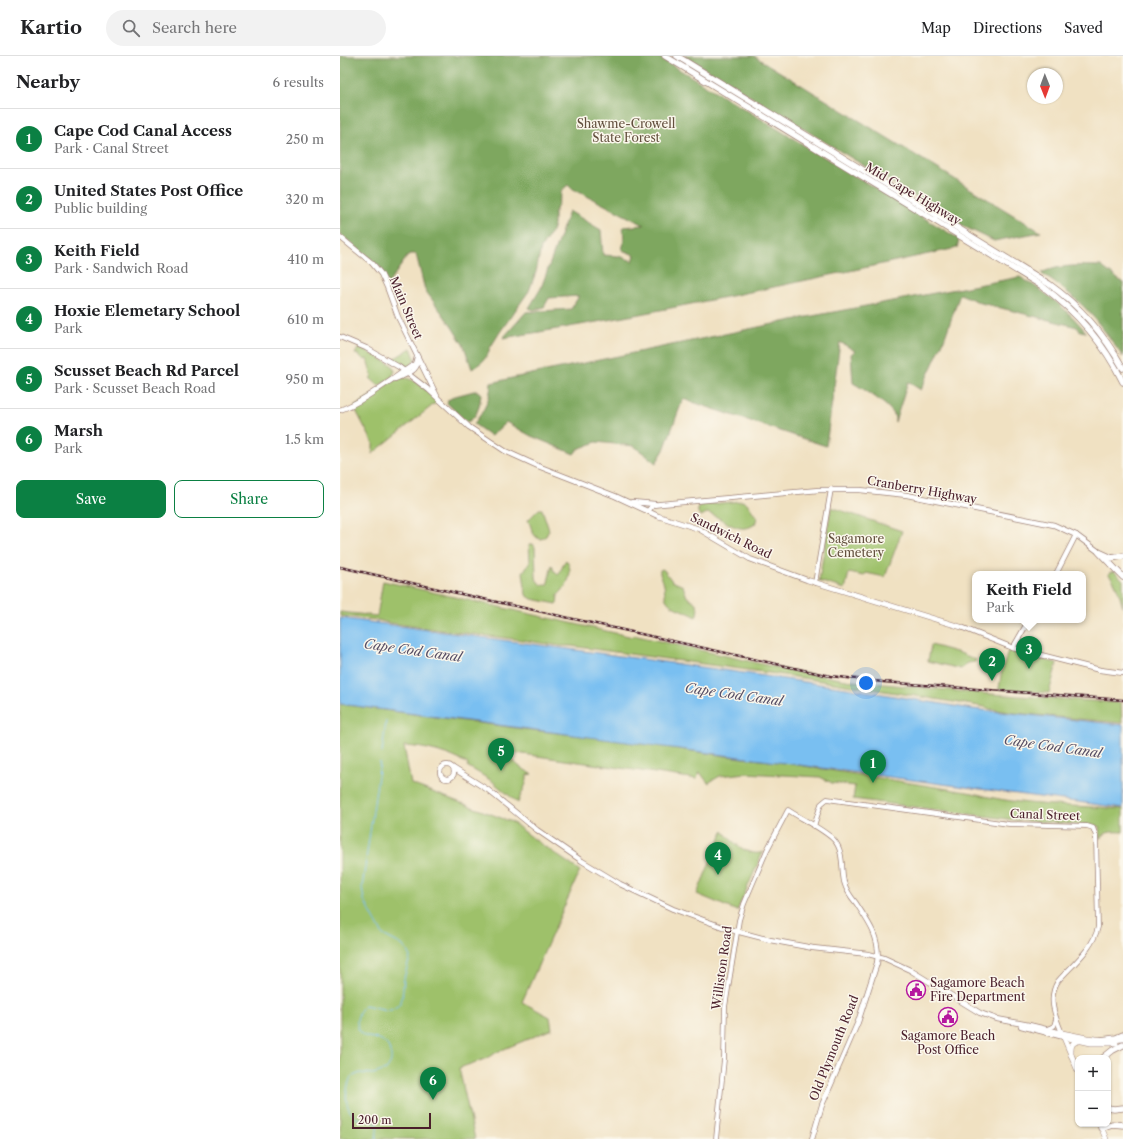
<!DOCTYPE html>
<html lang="en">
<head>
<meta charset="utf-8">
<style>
  :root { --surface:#fff; --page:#f2f2f2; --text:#202124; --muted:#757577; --line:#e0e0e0; --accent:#0b8043 }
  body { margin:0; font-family:"Libre Caslon Text",serif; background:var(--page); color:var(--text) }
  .controls { position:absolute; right:12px; bottom:12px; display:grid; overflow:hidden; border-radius:8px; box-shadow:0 1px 3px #0004 }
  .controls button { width:36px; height:36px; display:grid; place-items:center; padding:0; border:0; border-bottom:1px solid var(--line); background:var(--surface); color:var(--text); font:20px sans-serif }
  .compass { position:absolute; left:687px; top:12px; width:36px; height:36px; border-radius:50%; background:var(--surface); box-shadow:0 1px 3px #0004; rotate:179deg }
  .scale { position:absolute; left:12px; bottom:10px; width:79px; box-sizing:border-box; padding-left:4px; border:2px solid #4a1f2b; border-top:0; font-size:11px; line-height:14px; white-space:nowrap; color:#4a1f2b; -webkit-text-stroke:3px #fbf7ec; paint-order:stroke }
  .you { position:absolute; left:526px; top:627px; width:14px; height:14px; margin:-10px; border:3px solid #fff; border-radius:50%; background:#1a73e8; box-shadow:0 0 0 6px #1a73e833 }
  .badge { display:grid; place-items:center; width:26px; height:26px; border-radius:50%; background:var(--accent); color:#fff; font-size:13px; font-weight:700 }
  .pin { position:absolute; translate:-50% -33px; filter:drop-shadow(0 1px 2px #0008) }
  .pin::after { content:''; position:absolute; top:21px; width:14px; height:12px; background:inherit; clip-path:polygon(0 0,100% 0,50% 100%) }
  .popup { position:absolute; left:632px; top:515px; width:114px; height:52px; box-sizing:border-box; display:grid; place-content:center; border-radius:8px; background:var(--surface); filter:drop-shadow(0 1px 3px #0005); font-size:13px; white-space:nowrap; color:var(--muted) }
  .popup b { font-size:15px; color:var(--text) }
  .popup::after { content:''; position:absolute; left:50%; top:100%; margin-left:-8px; border:8px solid transparent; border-top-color:var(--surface) }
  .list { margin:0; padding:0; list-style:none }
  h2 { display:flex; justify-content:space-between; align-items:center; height:52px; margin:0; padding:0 16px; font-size:17px }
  h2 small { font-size:13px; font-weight:400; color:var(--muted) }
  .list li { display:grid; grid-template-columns:26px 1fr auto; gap:12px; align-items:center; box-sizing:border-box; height:60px; padding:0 16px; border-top:1px solid var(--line) }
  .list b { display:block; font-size:15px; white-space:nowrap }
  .list p { margin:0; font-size:13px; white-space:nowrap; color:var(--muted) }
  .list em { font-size:13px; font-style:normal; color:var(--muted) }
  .actions { display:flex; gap:8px; padding:12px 16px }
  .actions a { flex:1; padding:9px 0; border:1px solid var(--accent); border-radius:8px; text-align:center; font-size:14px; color:var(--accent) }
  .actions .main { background:var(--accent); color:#fff }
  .icon { flex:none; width:22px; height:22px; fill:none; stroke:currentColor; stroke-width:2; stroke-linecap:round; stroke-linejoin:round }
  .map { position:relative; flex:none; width:783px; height:1083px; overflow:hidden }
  header { display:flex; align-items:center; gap:24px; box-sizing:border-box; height:56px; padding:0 20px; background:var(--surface); border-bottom:1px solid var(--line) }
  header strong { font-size:19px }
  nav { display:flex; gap:22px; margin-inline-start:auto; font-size:14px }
  .search { width:280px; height:36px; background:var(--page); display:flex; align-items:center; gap:10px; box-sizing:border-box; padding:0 14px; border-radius:22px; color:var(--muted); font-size:15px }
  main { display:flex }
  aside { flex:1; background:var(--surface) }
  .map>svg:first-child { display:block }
</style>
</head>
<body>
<header>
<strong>Kartio</strong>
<div class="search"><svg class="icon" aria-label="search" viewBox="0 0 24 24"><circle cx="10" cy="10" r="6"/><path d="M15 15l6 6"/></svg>Search here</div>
<nav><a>Map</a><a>Directions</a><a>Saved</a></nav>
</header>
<main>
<aside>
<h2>Nearby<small>6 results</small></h2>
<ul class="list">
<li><span class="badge">1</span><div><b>Cape Cod Canal Access</b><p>Park · Canal Street</p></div><em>250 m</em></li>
<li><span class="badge">2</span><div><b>United States Post Office</b><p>Public building</p></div><em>320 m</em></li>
<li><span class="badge">3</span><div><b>Keith Field</b><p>Park · Sandwich Road</p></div><em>410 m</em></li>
<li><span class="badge">4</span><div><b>Hoxie Elemetary School</b><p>Park</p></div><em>610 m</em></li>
<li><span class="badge">5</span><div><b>Scusset Beach Rd Parcel</b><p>Park · Scusset Beach Road</p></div><em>950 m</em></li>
<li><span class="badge">6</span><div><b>Marsh</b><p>Park</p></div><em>1.5 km</em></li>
</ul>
<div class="actions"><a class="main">Save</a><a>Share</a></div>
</aside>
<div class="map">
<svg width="783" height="1083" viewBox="0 0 783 1083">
  <rect width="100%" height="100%" fill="#fbf7ec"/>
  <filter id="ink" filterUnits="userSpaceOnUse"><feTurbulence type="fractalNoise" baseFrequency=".025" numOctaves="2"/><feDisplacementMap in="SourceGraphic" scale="8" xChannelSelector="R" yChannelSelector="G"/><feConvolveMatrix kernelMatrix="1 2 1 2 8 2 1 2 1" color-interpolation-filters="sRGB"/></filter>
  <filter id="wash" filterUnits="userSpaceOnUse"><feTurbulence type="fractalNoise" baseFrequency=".012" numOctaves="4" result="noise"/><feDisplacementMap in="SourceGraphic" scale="16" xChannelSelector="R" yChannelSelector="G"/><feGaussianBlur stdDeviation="0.9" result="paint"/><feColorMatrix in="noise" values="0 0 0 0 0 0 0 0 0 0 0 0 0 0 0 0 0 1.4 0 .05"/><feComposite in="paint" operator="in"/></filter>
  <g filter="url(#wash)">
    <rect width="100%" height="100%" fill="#f0e1c2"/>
    <g fill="#9ec16a" stroke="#74704a">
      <polygon points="19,291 52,309 55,315 52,321 39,330 30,322 32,320 27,303 24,304 19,299 15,298"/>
      <path d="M71 292 75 302C71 316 60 310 52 304Z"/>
      <path d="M60 322C75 320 87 336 98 345L32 398 33 392V387L14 351 51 326Z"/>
      <path d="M402 445 407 447 417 462 415 468C399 480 385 463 370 458L367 457 361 460 358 457V453L361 449Z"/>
      <polygon points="491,451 562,475 545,521 526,517 524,520 509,517 505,533 479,525"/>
      <path d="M199 453H202L209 474 206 480 201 483C192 482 192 471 188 464Z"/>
      <path d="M189 488H193L195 491 196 521 197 525 202 529H207L208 526 212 509 214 515 218 519 219 518 225 505 226 504C235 515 227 531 218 539L217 548 192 543 186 539 183 516 190 506Z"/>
      <path d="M322 513 324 514 332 525 343 530 347 541C357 546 360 550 356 561 348 555 332 553 327 545 324 540 325 534 324 529 323 523 319 520 320 514Z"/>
      <path d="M774 515 783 524V552C780 541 777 527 769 519V517Z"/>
      <polygon points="43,525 293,581 293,579 444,613 512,625 650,638 781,647 782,667 674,657 650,653 645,651 437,618 231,590 221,590 182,584 107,575 49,567 37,564 0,560 0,556 37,560"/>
      <polygon points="591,589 620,597 636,604 635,606 628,607 621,613 588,605"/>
      <polygon points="668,595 717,607 709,637 659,633 661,619"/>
      <path d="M0 648 183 673 287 685 386 700 439 706 633 737C671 748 713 749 752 751 763 751 773 753 783 753V776C774 776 766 774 760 783L759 770 675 764 513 743 515 730 492 727 480 721 405 717 380 720 368 727 359 715 357 723 169 696C173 708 181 712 192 718L187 719C188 729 180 738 178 747L152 725 127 710 128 708C108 697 87 691 64 690L71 728 172 766 198 786 240 815 182 946 210 961 212 973 157 996 145 1003 119 1012 135 1083H0Z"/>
      <path d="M383 775C391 785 409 802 423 796L397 855 357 838Z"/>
    </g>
    <g fill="#7ea75e" stroke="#646344">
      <path d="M0 0H317L619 183 617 192C466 224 316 258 163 282L186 256 231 253 239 240 209 242 204 251 194 254 189 252 201 232 229 155 261 174 263 199 278 200 293 205 295 199 282 194 284 185 283 171 304 169 231 132 228 129 221 135V140L214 159V168L212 175 201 192 196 216 189 235 160 276 150 292 147 300 142 306 132 313 124 290 110 268 85 234 76 198H69L48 228 40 211 0 178Z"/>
      <polygon points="344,0 414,0 701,176 654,185 623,170"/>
      <path d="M761 210 783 227V301C771 284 759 266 744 251 732 239 717 228 702 218L703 216C721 208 742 210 761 210Z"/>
      <path d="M680 221C706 236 727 253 746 276L740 275 737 271 641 247 620 238 604 284 581 334 568 326 555 366C555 363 555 360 553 357 547 348 524 333 513 327L511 298 515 295 500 286 486 390 343 343 324 394 316 407 294 390 256 386 238 393 234 398 191 380 166 366 151 380 134 368C144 354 150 345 151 327L172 322 467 261Z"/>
      <path d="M134 335H138L141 338C140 348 138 362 127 366L107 347 108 344 115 340Z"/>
    </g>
    <polygon fill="#79bff1" stroke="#626f8e" points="0,562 390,615 506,632 632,653 783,669 783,752 0,648"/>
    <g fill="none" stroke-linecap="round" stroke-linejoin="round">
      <g stroke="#79bff1" stroke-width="1">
        <polyline points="42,697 46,665"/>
        <path d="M36 1083C40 1059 34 1066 16 1062 3 1051 5 1035 11 1021L20 1017 33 1018 46 1014C53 1007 52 998 48 990 45 988 44 985 41 984 36 982 30 982 25 980 13 973 16 957 25 949L47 954H51L59 949 62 943 64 922 70 901 67 895 62 889 43 879 24 844 22 832 40 706"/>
      </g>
    </g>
  </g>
  <g filter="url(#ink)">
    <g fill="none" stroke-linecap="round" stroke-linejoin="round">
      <g stroke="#9d8076" stroke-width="5.5">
        <g id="tertiary">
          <polyline points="475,527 491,433"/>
          <path d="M474 770 481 748 487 743 669 768 747 770 753 772 756 780 758 871C753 893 733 908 718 925 707 942 715 960 722 977"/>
          <polyline points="707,973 714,970 716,963"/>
          <path d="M376 1083 384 1003 385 951 399 864 404 848 427 794 448 754C460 762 485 774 494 784 504 795 501 812 504 826 506 834 511 841 516 847 528 866 538 878 538 900"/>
        </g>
      </g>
      <g stroke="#9d8076" stroke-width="6">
        <g id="secondary">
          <polyline points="0,181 32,207 41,218 47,231 58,261 97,340"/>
          <polyline points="0,281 26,292 59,311 89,334 129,371 165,395 198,410 275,440 318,460 359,473 410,503 467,524 621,571 673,592 760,614 783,617"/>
          <path d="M55 323C64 319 77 316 78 305"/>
          <path d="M0 354C27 344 51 323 75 308L76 305 77 301"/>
          <polyline points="292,446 315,448"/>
          <polyline points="308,455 313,449 321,448 479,434 520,434 567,439 714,469 736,479 759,496"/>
          <polyline points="716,518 736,479"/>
          <polyline points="673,592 689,564"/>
          <circle cx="107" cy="716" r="7"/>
          <polyline points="113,712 148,734 197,774 242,805 280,828 333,853 388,873 430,884 473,892 528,898 544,902 570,914 640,957 657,963 689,969 722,977"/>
          <polyline points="681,970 724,981"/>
          <polyline points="472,1083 482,1049 518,966 537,907 538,900"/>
        </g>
      </g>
      <g stroke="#9d8076" stroke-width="6">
        <g id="primary">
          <polyline points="722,977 738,1015"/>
          <polyline points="760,1068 766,1083"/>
        </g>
      </g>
      <g stroke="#9d8076" stroke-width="6">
        <g id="trunk">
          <polyline points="722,977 747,982 764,984"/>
          <polyline points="724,981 751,987 776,987"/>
          <polyline points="772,984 783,983"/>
          <path d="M731 999C731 992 730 986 739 985"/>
        </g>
      </g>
      <g stroke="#9d8076" stroke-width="7">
        <g id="motorway">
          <path d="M325 0 702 230C737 256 764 287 783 326"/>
          <path d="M337 0 709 228C740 250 764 278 783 312"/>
          <polyline points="759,496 783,521"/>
          <polyline points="761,497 772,502 783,500"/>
          <polyline points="761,984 776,982 783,979"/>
          <polyline points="763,1002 773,994 783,989"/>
          <polyline points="768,1052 774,1053 783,1052"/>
          <polyline points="761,1072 772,1068 783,1069"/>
        </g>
      </g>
      <use href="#tertiary" stroke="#fff" stroke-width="4"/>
      <use href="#secondary" stroke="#fff" stroke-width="4.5"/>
      <use href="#primary" stroke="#fff" stroke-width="5"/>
      <use href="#trunk" stroke="#fff" stroke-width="5"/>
      <use href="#motorway" stroke="#fff" stroke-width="5.5"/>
      <g stroke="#4a1f2b" stroke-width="2.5">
        <polyline id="rail" points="0,511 490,620 543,626 783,644"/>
      </g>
      <use href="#rail" stroke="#fbf7ec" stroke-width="1" stroke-dasharray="3" stroke-linecap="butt"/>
    </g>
  </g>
  <defs>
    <g id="civic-ring" transform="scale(1)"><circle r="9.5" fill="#fbf7ec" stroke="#b5179e" stroke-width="1.5"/><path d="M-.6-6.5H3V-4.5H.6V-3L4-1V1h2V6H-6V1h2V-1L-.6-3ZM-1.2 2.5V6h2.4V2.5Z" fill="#b5179e"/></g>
  </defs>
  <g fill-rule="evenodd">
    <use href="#civic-ring" x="576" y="934"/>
    <use href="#civic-ring" x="608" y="961"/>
  </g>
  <g text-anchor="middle" stroke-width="3" stroke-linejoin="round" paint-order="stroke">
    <g font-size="12" fill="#63503e" stroke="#fbf7ec">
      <text x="286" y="72">Shawme-Crowell<tspan x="286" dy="14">State Forest</tspan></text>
      <text x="516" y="487">Sagamore<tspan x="516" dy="14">Cemetery</tspan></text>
    </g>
    <g font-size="12" fill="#4a1f2b" stroke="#fbf7ec">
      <text transform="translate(573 138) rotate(31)" y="4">Mid Cape Highway</text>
      <text transform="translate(66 252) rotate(67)" y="4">Main Street</text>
      <text transform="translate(582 434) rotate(10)" y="4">Cranberry Highway</text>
      <text transform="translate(391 480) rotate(26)" y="4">Sandwich Road</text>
      <text transform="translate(705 759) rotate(2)" y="4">Canal Street</text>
      <text transform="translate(382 912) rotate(-82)" y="4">Williston Road</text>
      <text transform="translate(494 992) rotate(-68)" y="4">Old Plymouth Road</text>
    </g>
    <g font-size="12" fill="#4a1f2b" stroke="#fbf7ec" text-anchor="start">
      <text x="590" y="931">Sagamore Beach<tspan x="590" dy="14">Fire Department</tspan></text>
      <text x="608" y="984" text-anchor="middle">Sagamore Beach<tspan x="608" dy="14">Post Office</tspan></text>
    </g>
    <g font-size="13" font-style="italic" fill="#584f66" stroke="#fbf7ec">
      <text transform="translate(73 594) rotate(8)" y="5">Cape Cod Canal</text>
      <text transform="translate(394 638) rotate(8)" y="5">Cape Cod Canal</text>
      <text transform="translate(713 690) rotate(8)" y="5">Cape Cod Canal</text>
    </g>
  </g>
</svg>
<div class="controls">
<button>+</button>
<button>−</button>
</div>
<svg class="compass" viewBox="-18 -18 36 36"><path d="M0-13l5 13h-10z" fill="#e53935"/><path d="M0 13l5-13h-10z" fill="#757577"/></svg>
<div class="scale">200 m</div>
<div class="you"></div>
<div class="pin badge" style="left:533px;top:727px">1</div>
<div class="pin badge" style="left:652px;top:625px">2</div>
<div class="pin badge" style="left:689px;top:613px">3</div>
<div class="popup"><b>Keith Field</b>Park</div>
<div class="pin badge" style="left:378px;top:819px">4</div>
<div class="pin badge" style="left:161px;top:715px">5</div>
<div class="pin badge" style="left:93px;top:1044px">6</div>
</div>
</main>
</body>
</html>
